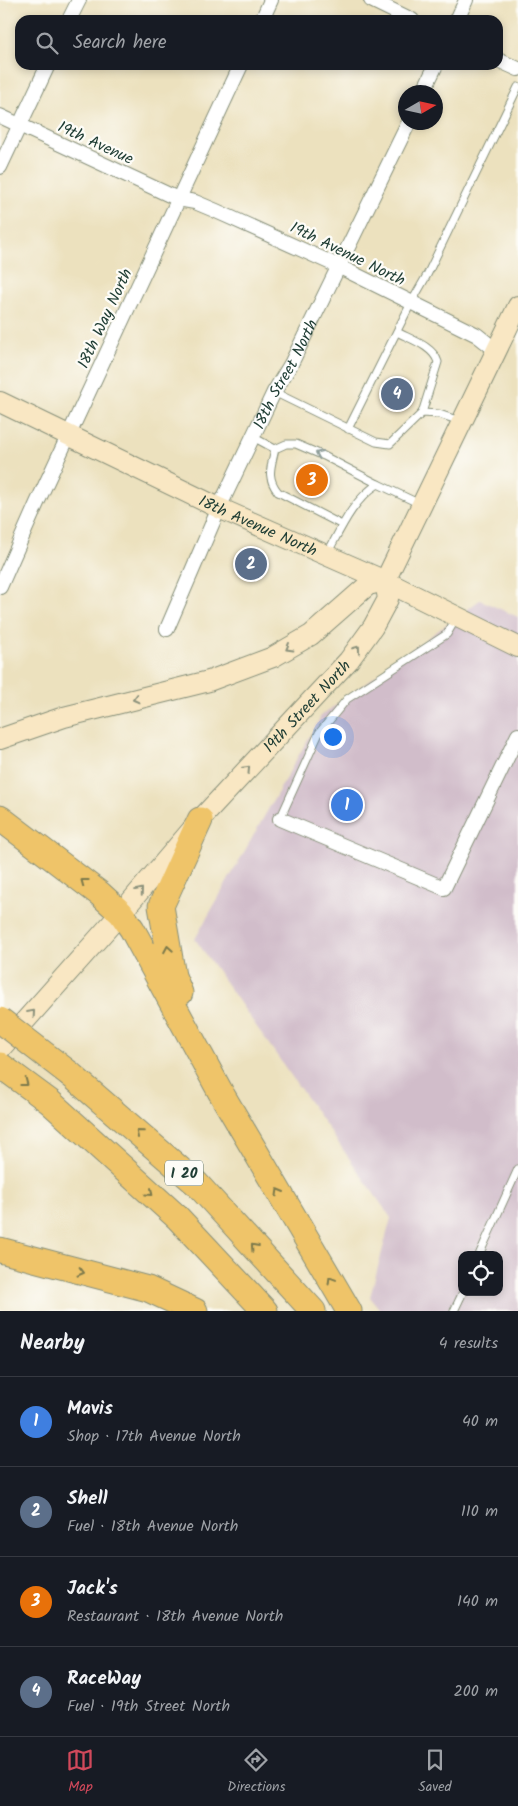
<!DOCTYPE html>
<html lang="en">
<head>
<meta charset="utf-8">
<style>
  :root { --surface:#171b24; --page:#242831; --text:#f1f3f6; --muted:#9ea1a6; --line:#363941; --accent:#d1495b }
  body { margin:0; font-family:Kalam,sans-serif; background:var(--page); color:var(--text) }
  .controls { position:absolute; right:15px; bottom:15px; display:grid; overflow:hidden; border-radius:10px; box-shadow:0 2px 8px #0003 }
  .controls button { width:45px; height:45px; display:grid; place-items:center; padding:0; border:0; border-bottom:1px solid var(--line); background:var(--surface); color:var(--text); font:25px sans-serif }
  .compass { position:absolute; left:398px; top:85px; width:45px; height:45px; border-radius:50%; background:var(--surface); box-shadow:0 2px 8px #0003; rotate:81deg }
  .you { position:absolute; left:332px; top:736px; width:18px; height:18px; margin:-12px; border:4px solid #fff; border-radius:50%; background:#1a73e8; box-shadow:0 0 0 8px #1a73e833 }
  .badge { display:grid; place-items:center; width:32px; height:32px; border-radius:50%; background:var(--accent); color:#fff; font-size:16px; font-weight:700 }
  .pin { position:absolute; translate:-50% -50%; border:2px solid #fff; box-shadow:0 1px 5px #0006 }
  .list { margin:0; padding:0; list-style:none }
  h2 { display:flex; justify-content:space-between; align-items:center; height:65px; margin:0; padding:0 20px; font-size:21px }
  h2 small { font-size:16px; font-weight:400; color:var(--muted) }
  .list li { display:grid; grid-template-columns:32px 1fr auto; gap:15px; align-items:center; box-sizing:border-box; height:90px; padding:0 20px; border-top:1px solid var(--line) }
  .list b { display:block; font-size:19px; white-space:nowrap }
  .list p { margin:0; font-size:16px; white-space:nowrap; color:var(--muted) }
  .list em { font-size:16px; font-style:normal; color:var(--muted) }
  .icon { flex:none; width:28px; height:28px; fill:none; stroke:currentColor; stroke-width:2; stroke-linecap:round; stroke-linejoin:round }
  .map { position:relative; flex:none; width:518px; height:1311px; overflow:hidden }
  .search { position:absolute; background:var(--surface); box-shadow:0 2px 8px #0003; left:15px; right:15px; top:15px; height:55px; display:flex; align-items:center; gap:12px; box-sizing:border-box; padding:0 18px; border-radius:15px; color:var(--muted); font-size:19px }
  .sheet { height:425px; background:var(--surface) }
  nav { display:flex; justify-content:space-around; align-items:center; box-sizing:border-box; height:70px; border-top:1px solid var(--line); background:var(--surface); font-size:14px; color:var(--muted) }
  nav a { display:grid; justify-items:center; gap:2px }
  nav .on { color:var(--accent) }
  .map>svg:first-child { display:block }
</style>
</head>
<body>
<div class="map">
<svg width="518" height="1311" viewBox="0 0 518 1311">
  <rect width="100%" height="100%" fill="#fdfcf7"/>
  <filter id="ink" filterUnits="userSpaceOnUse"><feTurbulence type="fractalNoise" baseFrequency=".02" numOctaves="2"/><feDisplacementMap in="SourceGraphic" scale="10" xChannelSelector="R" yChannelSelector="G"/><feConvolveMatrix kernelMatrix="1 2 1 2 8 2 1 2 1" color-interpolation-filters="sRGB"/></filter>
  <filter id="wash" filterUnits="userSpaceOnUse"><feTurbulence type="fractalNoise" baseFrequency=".0096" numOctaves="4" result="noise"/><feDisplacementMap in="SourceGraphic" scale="20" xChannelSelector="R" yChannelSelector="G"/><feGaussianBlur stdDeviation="1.12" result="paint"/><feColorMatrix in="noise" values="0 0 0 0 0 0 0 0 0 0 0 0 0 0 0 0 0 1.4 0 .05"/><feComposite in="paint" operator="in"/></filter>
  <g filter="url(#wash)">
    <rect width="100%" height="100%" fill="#ece1be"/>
    <path fill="#d1bdca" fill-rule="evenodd" d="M480 600 518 617V1311H381L370 1297 391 1218 195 939 321 716ZM462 1255H499V1292H462Z"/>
  </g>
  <g filter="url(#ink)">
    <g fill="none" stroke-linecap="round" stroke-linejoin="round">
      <g stroke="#868f79" stroke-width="9">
        <g id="lane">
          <path d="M397 332C410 339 433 346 438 362L422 413"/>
          <polyline points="274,392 376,442 390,444 422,413 439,414 460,421"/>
          <polyline points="348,429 411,303 427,275 518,87"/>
          <polyline points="253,437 275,449"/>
          <path d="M342 525 278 492C266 477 271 467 275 449L286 444H296L324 456 378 484"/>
          <path d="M327 554C341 528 353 500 378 484L420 504"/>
          <polyline points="280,819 319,733 347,699 447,634 457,617"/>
          <polyline points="479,1255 518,1169"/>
          <polyline points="454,1311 463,1292"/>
        </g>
      </g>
      <g stroke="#868f79" stroke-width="16">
        <g id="street">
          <polyline points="371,0 412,20"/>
          <polyline points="69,20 79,0"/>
          <polyline points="262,20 271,0"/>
          <polyline points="457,20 466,0"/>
          <polyline points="498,60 518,69"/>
          <polyline points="423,92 436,65"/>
          <polyline points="0,116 178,199 195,202 214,210 338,266 477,335 497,351"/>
          <polyline points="0,167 48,65"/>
          <polyline points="0,587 37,503 241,65"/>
          <path id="s1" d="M167 629 219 508 274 392 291 364 409 122"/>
          <polyline points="280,819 444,888 518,735"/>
        </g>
      </g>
      <g stroke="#868f79" stroke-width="22">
        <g id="secondary">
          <path id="s2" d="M0 402 219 508 385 581 518 647"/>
          <polyline points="0,739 64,717 209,681 273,657 311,635 368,585 385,581"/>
          <path id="s3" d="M0 1049 121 913 200 820 349 660 373 627 388 599 385 581 518 306"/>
        </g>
      </g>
      <g stroke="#868f79" stroke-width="27">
        <g id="highway">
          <polyline points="0,818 100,894 121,913 132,929 221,1093 349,1311"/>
          <polyline points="180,993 173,976 161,906 200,820"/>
          <polyline points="0,1065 50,1102 178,1218 265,1311"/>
          <polyline points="70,1074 197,1184 313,1311"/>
          <polyline points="0,1250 148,1289 195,1311"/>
        </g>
      </g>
      <use href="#lane" stroke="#fff" stroke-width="7"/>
      <use href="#street" stroke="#fff" stroke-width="14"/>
      <use href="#secondary" stroke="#f9e7c3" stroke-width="20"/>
      <use href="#highway" stroke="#efc469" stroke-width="25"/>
      <g stroke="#868f79" stroke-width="27" stroke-linecap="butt">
        <polyline id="highway-bridge" points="0,1020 70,1074"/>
      </g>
      <use href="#highway-bridge" stroke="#efc469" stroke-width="25"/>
    </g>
    <defs><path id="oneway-chevron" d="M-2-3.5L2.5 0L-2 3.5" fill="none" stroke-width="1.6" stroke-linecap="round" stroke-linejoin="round" transform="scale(1.25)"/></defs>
    <use stroke="#8f9e9a" href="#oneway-chevron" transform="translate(319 454) rotate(-156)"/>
    <g stroke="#8c927c">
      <use href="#oneway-chevron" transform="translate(289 648) rotate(150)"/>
      <use href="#oneway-chevron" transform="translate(357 649) rotate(-53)"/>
      <use href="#oneway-chevron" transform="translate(136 699) rotate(166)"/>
      <use href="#oneway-chevron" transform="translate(247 769) rotate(-47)"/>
      <use href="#oneway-chevron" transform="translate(140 891) rotate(-50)"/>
      <use href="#oneway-chevron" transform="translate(32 1013) rotate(-49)"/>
    </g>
    <g stroke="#7d7a4c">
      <use href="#oneway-chevron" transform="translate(84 882) rotate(-143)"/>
      <use href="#oneway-chevron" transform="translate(168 949) rotate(-100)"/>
      <use href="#oneway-chevron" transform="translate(25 1083) rotate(37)"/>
      <use href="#oneway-chevron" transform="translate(139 1133) rotate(-139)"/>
      <use href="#oneway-chevron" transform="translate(279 1192) rotate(-120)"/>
      <use href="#oneway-chevron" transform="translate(150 1193) rotate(42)"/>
      <use href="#oneway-chevron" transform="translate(254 1247) rotate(-132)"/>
      <use href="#oneway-chevron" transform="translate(81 1272) rotate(14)"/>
      <use href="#oneway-chevron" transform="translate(331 1280) rotate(-121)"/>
    </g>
  </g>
  <g text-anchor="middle" stroke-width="4.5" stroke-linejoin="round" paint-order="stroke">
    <rect fill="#fdfcf7" stroke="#62766e" stroke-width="1" x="165" y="1160.5" width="38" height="25" rx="4"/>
    <g font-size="15" font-weight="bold" fill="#1f3d34">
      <text x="184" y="1178">I 20</text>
    </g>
    <g font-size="16" fill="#1f3d34" stroke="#fdfcf7">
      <text transform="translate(96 142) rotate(25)" y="6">19th Avenue</text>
      <text transform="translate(348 253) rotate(26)" y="6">19th Avenue North</text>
      <text transform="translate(104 318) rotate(-65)" y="6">18th Way North</text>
      <text dy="6" stroke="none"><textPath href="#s1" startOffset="281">18th Street North</textPath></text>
      <text dy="6" stroke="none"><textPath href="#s2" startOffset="286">18th Avenue North</textPath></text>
      <text dy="6" stroke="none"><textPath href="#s3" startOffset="460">19th Street North</textPath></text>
    </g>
  </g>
</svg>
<div class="controls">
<button><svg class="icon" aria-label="locate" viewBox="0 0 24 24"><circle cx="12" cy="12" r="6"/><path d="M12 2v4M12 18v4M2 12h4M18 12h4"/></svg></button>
</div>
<svg class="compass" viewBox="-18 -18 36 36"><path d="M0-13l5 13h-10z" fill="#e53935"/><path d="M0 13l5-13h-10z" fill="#9ea1a6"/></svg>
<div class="you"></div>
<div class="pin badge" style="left:347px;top:805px;background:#3f7fe0">1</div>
<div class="pin badge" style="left:251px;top:564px;background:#5c6f8a">2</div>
<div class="pin badge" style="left:312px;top:480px;background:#e8710a">3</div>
<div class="pin badge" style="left:397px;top:394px;background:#5c6f8a">4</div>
<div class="search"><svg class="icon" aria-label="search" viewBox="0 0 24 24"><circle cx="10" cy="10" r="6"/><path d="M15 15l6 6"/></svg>Search here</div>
</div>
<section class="sheet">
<h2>Nearby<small>4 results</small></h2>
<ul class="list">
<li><span class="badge" style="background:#3f7fe0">1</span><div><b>Mavis</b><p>Shop · 17th Avenue North</p></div><em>40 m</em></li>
<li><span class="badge" style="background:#5c6f8a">2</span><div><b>Shell</b><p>Fuel · 18th Avenue North</p></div><em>110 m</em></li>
<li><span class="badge" style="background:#e8710a">3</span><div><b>Jack's</b><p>Restaurant · 18th Avenue North</p></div><em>140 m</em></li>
<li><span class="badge" style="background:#5c6f8a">4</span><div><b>RaceWay</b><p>Fuel · 19th Street North</p></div><em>200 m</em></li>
</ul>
</section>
<nav>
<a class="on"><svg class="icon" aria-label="map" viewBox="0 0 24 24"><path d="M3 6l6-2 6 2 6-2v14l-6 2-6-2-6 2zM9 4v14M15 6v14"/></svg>Map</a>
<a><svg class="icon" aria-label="directions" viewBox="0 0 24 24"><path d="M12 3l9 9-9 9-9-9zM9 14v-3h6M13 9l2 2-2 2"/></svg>Directions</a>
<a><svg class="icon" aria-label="saved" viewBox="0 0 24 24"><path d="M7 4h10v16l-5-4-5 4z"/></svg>Saved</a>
</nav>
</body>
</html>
